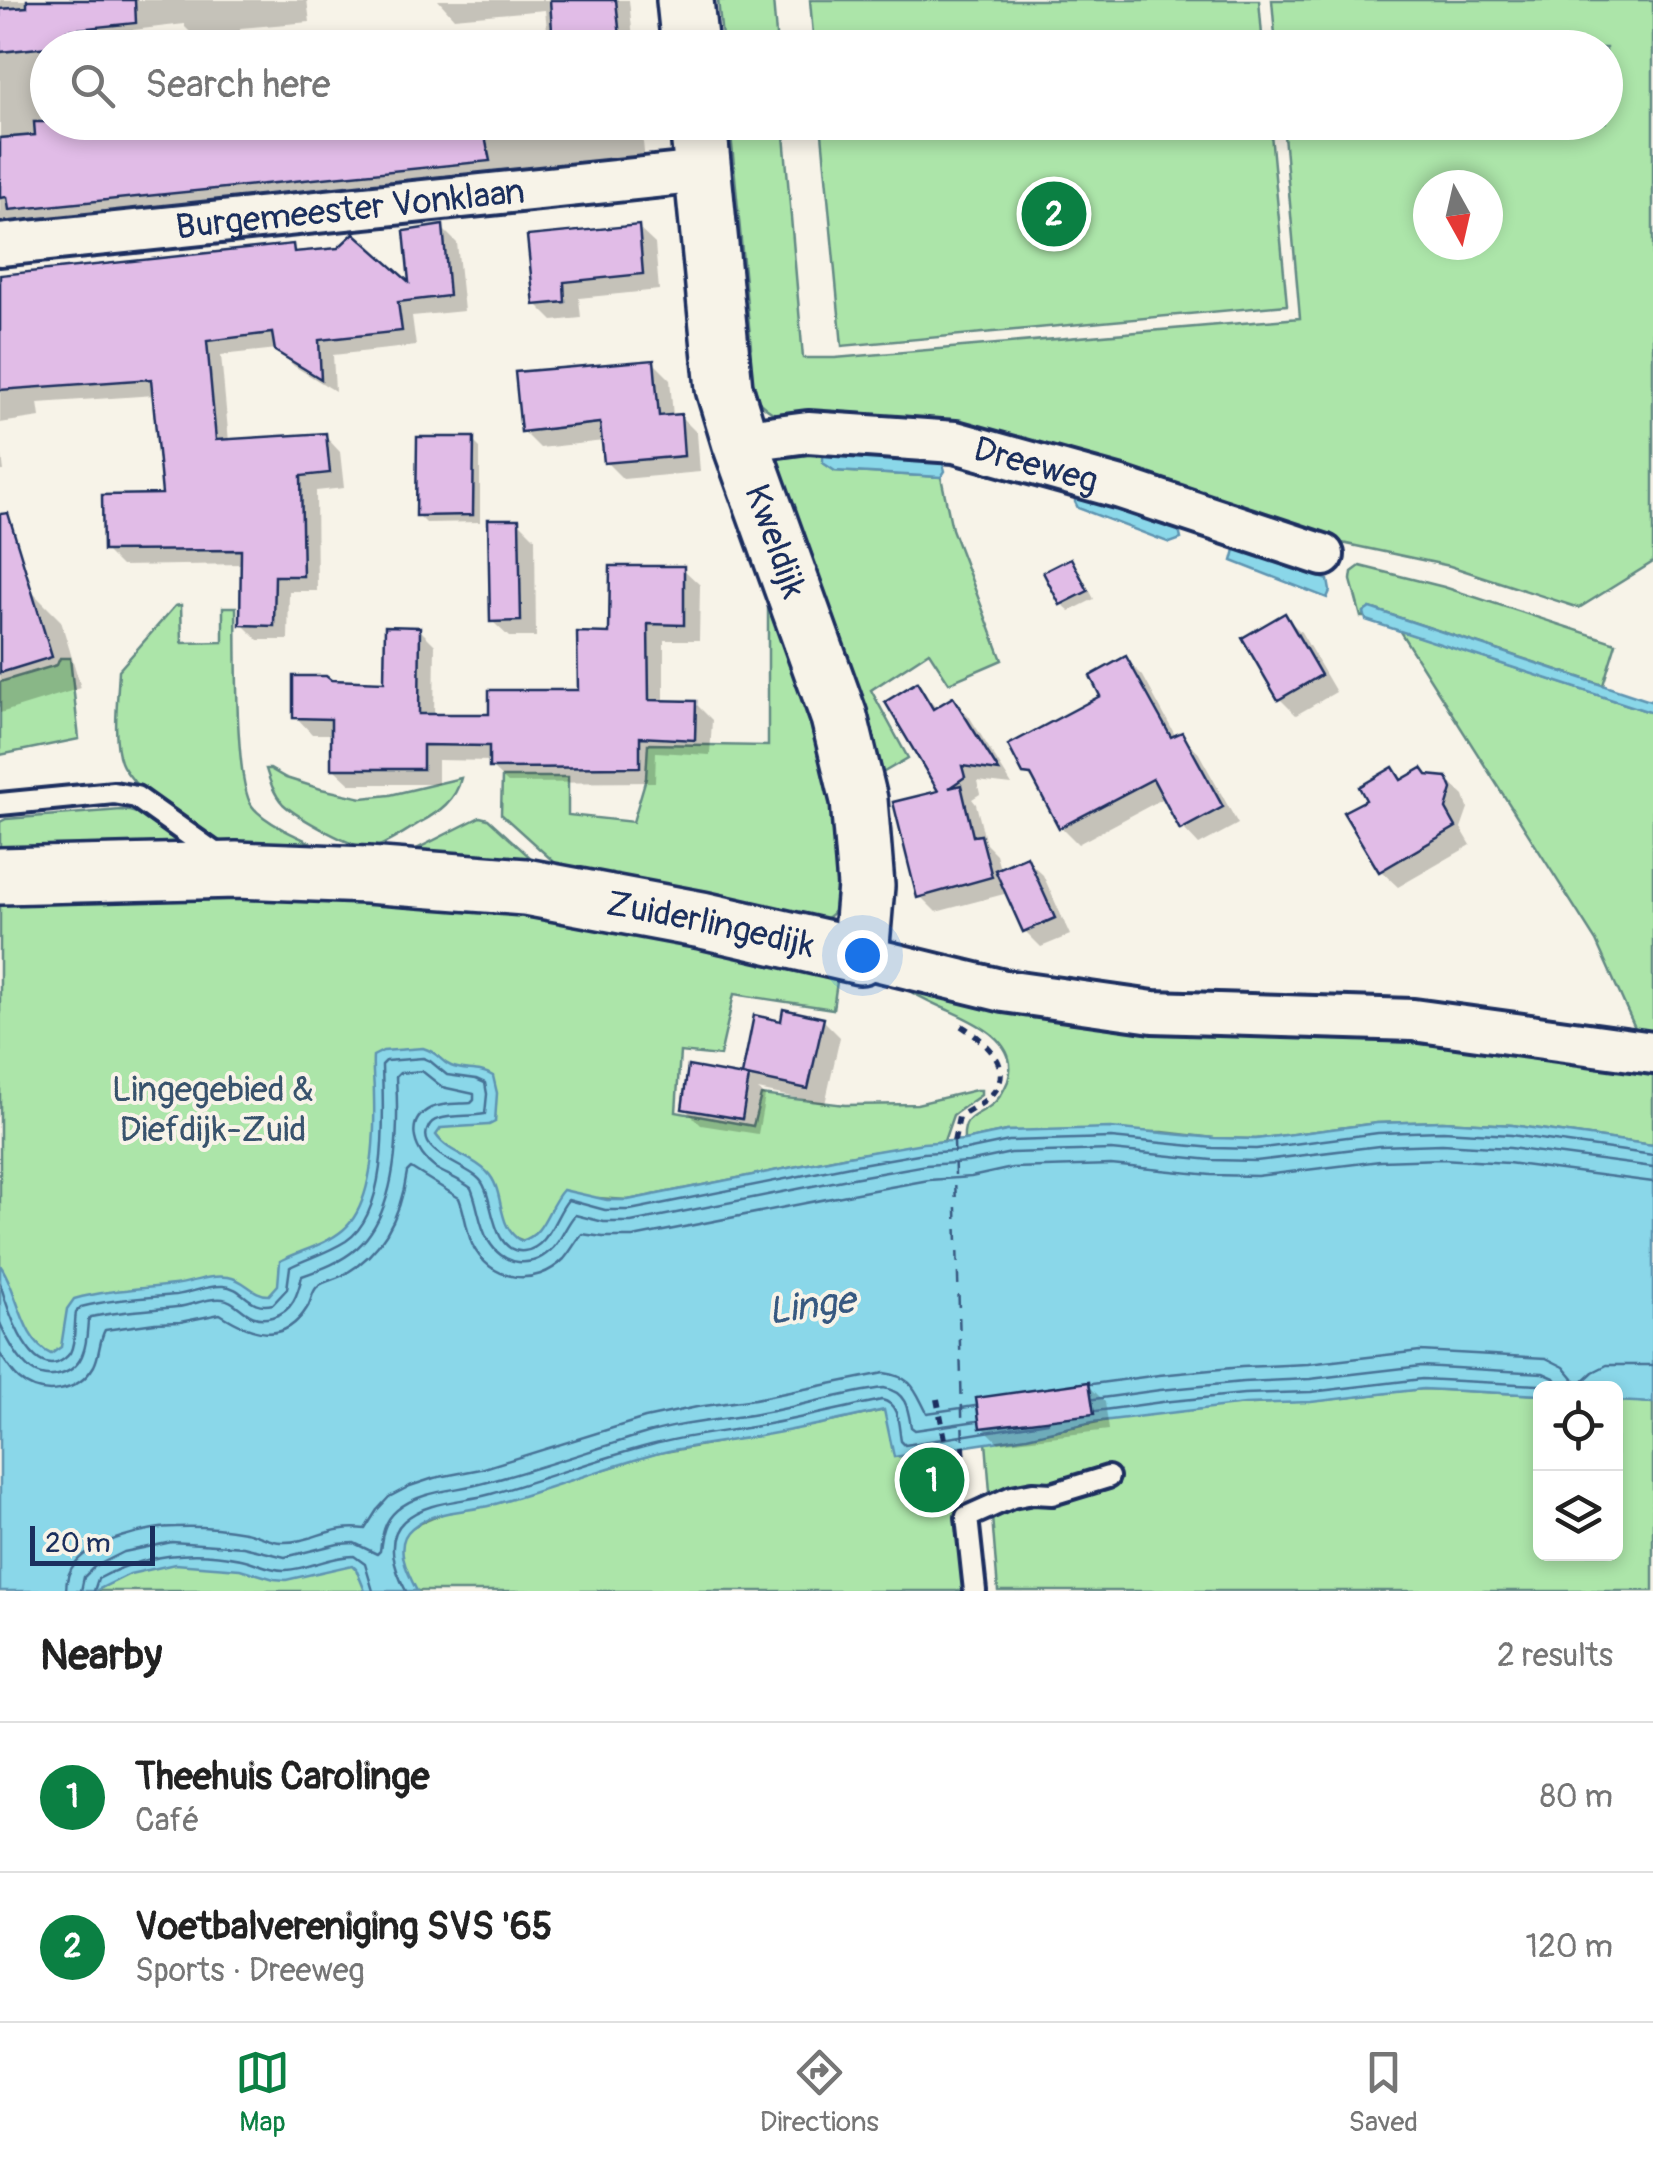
<!DOCTYPE html>
<html lang="en">
<head>
<meta charset="utf-8">
<style>
  :root { --surface:#fff; --page:#f6f6f6; --text:#222; --muted:#767676; --line:#e0e0e0; --accent:#0b8043 }
  body { margin:0; font-family:Pangolin,sans-serif; background:var(--page); color:var(--text) }
  .controls { position:absolute; right:30px; bottom:30px; display:grid; overflow:hidden; border-radius:15px; box-shadow:0 5px 15px #0003 }
  .controls button { width:90px; height:90px; display:grid; place-items:center; padding:0; border:0; border-bottom:2px solid var(--line); background:var(--surface); color:var(--text); font:50px sans-serif }
  .compass { position:absolute; left:1413px; top:170px; width:90px; height:90px; border-radius:50%; background:var(--surface); box-shadow:0 5px 15px #0003; rotate:172deg }
  .scale { position:absolute; left:30px; bottom:25px; width:125px; box-sizing:border-box; padding-left:10px; border:5px solid #1b2f5e; border-top:0; font-size:28px; line-height:35px; white-space:nowrap; color:#1b2f5e; -webkit-text-stroke:8px #f7f3e8; paint-order:stroke }
  .you { position:absolute; left:862px; top:955px; width:35px; height:35px; margin:-25px; border:8px solid #fff; border-radius:50%; background:#1a73e8; box-shadow:0 0 0 15px #1a73e833 }
  .badge { display:grid; place-items:center; width:65px; height:65px; border-radius:50%; background:var(--accent); color:#fff; font-size:32px; font-weight:700 }
  .pin { position:absolute; translate:-50% -50%; border:5px solid #fff; box-shadow:0 2px 10px #0006 }
  .list { margin:0; padding:0; list-style:none }
  h2 { display:flex; justify-content:space-between; align-items:center; height:130px; margin:0; padding:0 40px; font-size:42px }
  h2 small { font-size:32px; font-weight:400; color:var(--muted) }
  .list li { display:grid; grid-template-columns:65px 1fr auto; gap:30px; align-items:center; box-sizing:border-box; height:150px; padding:0 40px; border-top:2px solid var(--line) }
  .list b { display:block; font-size:38px; white-space:nowrap }
  .list p { margin:0; font-size:32px; white-space:nowrap; color:var(--muted) }
  .list em { font-size:32px; font-style:normal; color:var(--muted) }
  .icon { flex:none; width:55px; height:55px; fill:none; stroke:currentColor; stroke-width:2; stroke-linecap:round; stroke-linejoin:round }
  .map { position:relative; flex:none; width:1653px; height:1591px; overflow:hidden }
  .search { position:absolute; background:var(--surface); box-shadow:0 5px 15px #0003; left:30px; right:30px; top:30px; height:110px; display:flex; align-items:center; gap:25px; box-sizing:border-box; padding:0 35px; border-radius:55px; color:var(--muted); font-size:38px }
  .sheet { height:430px; background:var(--surface) }
  nav { display:flex; justify-content:space-around; align-items:center; box-sizing:border-box; height:140px; border-top:2px solid var(--line); background:var(--surface); font-size:28px; color:var(--muted) }
  nav a { display:grid; justify-items:center; gap:5px }
  nav .on { color:var(--accent) }
  .map>svg:first-child { display:block }
</style>
</head>
<body>
<div class="map">
<svg width="1653" height="1591" viewBox="0 0 1653 1591">
  <rect width="100%" height="100%" fill="#f7f3e8"/>
  <filter id="ink" filterUnits="userSpaceOnUse"><feTurbulence type="fractalNoise" baseFrequency=".01" numOctaves="2"/><feDisplacementMap in="SourceGraphic" scale="20" xChannelSelector="R" yChannelSelector="G"/><feConvolveMatrix kernelMatrix="1 2 1 2 8 2 1 2 1" color-interpolation-filters="sRGB"/></filter>
  <g filter="url(#ink)">
    <g fill="#ace5a9" stroke="#648a84" stroke-width="2.5" fill-rule="evenodd">
      <polygon points="718,0 773,0 777,47 723,47"/>
      <polygon points="810,0 1259,0 1263,47 814,47"/>
      <path d="M1272 0H1653V562L1579 608 1450 566 1342 543 1324 536 773 413C750 399 735 371 751 347L730 123H783L803 358H835L1300 318 1283 123 1606 122V48L1276 47ZM1428 185H1488V245H1428Z"/>
      <polygon points="821,123 1270,123 1287,305 842,346"/>
      <polygon points="837,447 835,471 941,477 952,529 1002,660 949,683 929,652 871,690 908,758 872,779 773,458 782,449"/>
      <polygon points="1360,566 1444,587 1616,643 1603,685 1371,608 1364,612 1364,617 1361,617 1351,580 1352,572"/>
      <path d="M768 582 817 702 846 889C839 904 835 917 817 922L563 870 501 814 502 777H568V815L633 822 646 778 648 744 768 746Z"/>
      <path d="M181 605 182 643 223 642V607H236C237 644 234 781 252 806 266 825 310 842 332 852L238 854 135 783C130 776 124 770 121 762 112 737 118 697 119 670L175 606Z"/>
      <polygon points="1399,630 1653,713 1653,1032 1636,1030 1596,941"/>
      <polygon points="60,658 70,658 79,739 0,755 0,682 57,665"/>
      <path d="M266 769H270L286 778 321 789 362 798 390 795 461 778C456 800 439 812 421 822 409 829 385 846 373 848 356 851 296 816 283 804 274 794 270 782 266 769Z"/>
      <path d="M121 810C150 812 171 831 195 847L0 860V822L6 819Z"/>
      <polygon points="480,817 488,819 543,869 401,857"/>
      <polygon points="0,893 494,900 838,975 833,1009 734,994 720,1056 680,1052 676,1112 753,1126 761,1095 845,1105 917,1104 976,1090 981,1090 981,1095 953,1115 944,1141 848,1156 628,1200 598,1198 524,1241 514,1237 0,1383"/>
      <path d="M908 983 1653 1066V1145L1512 1125 1442 1121 1377 1123 1256 1139 1214 1138 1163 1132 1007 1131 964 1140C962 1112 981 1117 996 1101 1001 1096 1005 1088 1008 1081 1021 1042 975 1022 948 1010 933 1004 919 996 905 989Z"/>
      <path d="M1424 1389 1540 1395V1554H1616V1400L1653 1403V1591H998L986 1442C1045 1435 1102 1419 1161 1411 1210 1405 1259 1404 1308 1401 1346 1399 1385 1392 1424 1389Z"/>
      <polygon points="885,1410 947,1449 952,1447 965,1535 970,1591 95,1591 130,1573 163,1565 412,1527 444,1513 490,1504 654,1454 830,1422"/>
    </g>
    <g fill="#8ad7e9" stroke="#5e94b1" stroke-width="2.5">
      <polygon points="837,447 941,457 945,471 941,477 835,471 823,463 823,455"/>
      <polygon points="1081,493 1179,530 1181,539 1170,543 1078,508 1075,502 1075,497"/>
      <polygon points="1236,546 1328,580 1330,591 1327,598 1232,561"/>
      <polygon points="1370,608 1653,702 1653,713 1366,620 1364,612"/>
      <path d="M423 1048C440 1053 439 1061 451 1066 465 1072 479 1067 493 1076L497 1093 495 1122 489 1125 441 1128 436 1135C449 1154 472 1156 487 1172 506 1191 495 1226 521 1241 545 1235 547 1207 563 1190L607 1200H628L848 1156 923 1143 964 1140 1007 1131 1111 1128 1214 1138 1256 1139 1377 1123 1443 1121 1512 1125 1653 1145V1403L1616 1401V1388H1540V1395L1423 1389 1311 1402 1245 1404 1093 1422 1027 1437 894 1457 884 1410C845 1419 805 1428 765 1435 727 1442 689 1445 652 1455 598 1470 546 1490 492 1505 467 1512 432 1510 412 1528 392 1544 408 1574 417 1591H365L356 1569 352 1565 286 1580 274 1579 240 1569 175 1564 130 1574 95 1591H0V1265C18 1289 21 1341 51 1354L61 1347 67 1309 74 1299C107 1290 141 1289 174 1285 192 1283 209 1274 228 1277 245 1279 252 1295 269 1295L278 1285 280 1261C302 1250 325 1245 343 1230 374 1204 375 1133 374 1096 374 1082 372 1069 373 1056L383 1051Z"/>
    </g>
    <g fill="#0003">
      <polygon points="0,0 307,0 310,22 240,28 241,40 201,43 185,27 185,24 124,31 125,41 81,45 81,48 48,48 48,63 37,65 41,124 641,122 645,162 27,225 21,219 0,222"/>
      <polygon points="438,0 629,0 634,48 549,48 545,10 454,18"/>
      <polygon points="442,228 457,243 464,311 412,316 416,346 333,355 335,391 294,366 277,349 221,355 229,442 325,436 340,452 344,488 316,491 317,591 289,591 288,640 258,640 242,624 243,564 121,566 105,550 165,496 155,395 38,403 40,417 0,423 0,277 292,247 299,254 412,289"/>
      <polygon points="638,228 655,244 659,290 579,298 581,318 553,321 536,304 530,239"/>
      <polygon points="653,362 670,379 673,417 680,416 697,433 700,472 623,479 606,462 604,441 540,448 523,431"/>
      <polygon points="0,439 4,471 0,471"/>
      <polygon points="472,440 480,448 480,522 426,523 418,515"/>
      <polygon points="518,521 535,538 536,637 509,637 492,621"/>
      <polygon points="1070,561 1078,568 1094,599 1070,611 1062,604"/>
      <polygon points="683,569 700,585 699,640 664,640 664,703 695,703 712,720 710,755 656,752 655,782 508,783 491,767 491,761 438,760 438,784 350,784 333,768 333,734 312,734 296,717 330,683 387,685 419,629 435,645 434,716 492,716 580,693 612,635"/>
      <polygon points="30,590 61,621 81,688 0,713 0,599"/>
      <polygon points="1284,616 1301,632 1336,692 1296,715 1280,699"/>
      <polygon points="1126,659 1143,676 1176,737 1181,735 1198,752 1238,824 1199,845 1183,828 1166,797 1078,844 1061,827 1041,788 1025,772 1104,697"/>
      <polygon points="916,685 937,709 953,700 969,716 1012,785 977,781 980,794 972,799 976,804 986,844 996,854 1000,870 1026,859 1043,875 1070,935 1041,947 1025,931 1008,893 936,912 920,896 942,792"/>
      <polygon points="1393,770 1404,782 1446,779 1464,796 1468,808 1461,828 1471,845 1398,887 1381,871 1369,800"/>
      <polygon points="823,1020 840,1037 825,1104 758,1090 765,1096 758,1134 701,1125 684,1108 690,1069 751,1080 745,1074 783,1024"/>
      <polygon points="1088,1385 1105,1402 1109,1430 999,1443 982,1426"/>
    </g>
    <g fill="none" stroke-linecap="round" stroke-linejoin="round">
      <g stroke="#477296" stroke-width="2.5">
        <path d="M0 1283C6 1304 27 1373 57 1363 62 1361 67 1357 70 1353 76 1341 74 1325 76 1312L81 1307C112 1299 144 1298 176 1295 192 1293 207 1285 223 1286 245 1287 247 1310 273 1304L287 1289 290 1267C310 1257 325 1254 346 1241 390 1212 383 1111 382 1065L386 1061 423 1058 430 1061 447 1075 476 1079 485 1083 487 1094 485 1114C471 1117 454 1114 439 1119 434 1120 430 1123 428 1128 416 1152 466 1166 478 1178 483 1182 484 1186 486 1191 493 1209 495 1254 524 1251 549 1248 555 1215 568 1200L605 1210H630L850 1166 924 1153 966 1150 1009 1141 1111 1138 1213 1148 1256 1149 1378 1133 1443 1131 1511 1135 1653 1155"/>
        <path d="M0 1323C7 1339 17 1359 31 1370 49 1383 76 1374 83 1353 87 1343 87 1331 88 1321L91 1317C119 1311 148 1310 177 1307 192 1306 207 1297 223 1299 240 1301 246 1324 272 1317 293 1312 298 1293 302 1276 322 1269 341 1262 357 1248 399 1211 399 1128 396 1077L400 1073 422 1071 442 1087 474 1094V1100L471 1103C458 1104 442 1103 431 1108 402 1122 416 1154 435 1168 447 1175 460 1180 471 1188 478 1204 479 1225 488 1240 503 1266 532 1270 553 1248 562 1239 566 1225 575 1215L604 1222H631L853 1178 926 1165 968 1162 1011 1153 1111 1150 1212 1160 1256 1161 1379 1146 1442 1144 1510 1148 1653 1167"/>
        <path d="M0 1354C6 1362 11 1372 19 1379 42 1399 78 1393 94 1366 100 1355 99 1340 105 1330L155 1323 180 1322 220 1314C250 1333 283 1347 307 1308 311 1303 312 1291 317 1287 323 1281 338 1279 345 1274 383 1252 401 1215 407 1172L411 1168 459 1198C465 1213 466 1229 472 1244 490 1282 535 1288 564 1259 571 1251 576 1241 582 1234L603 1237H633L857 1193 929 1180 971 1177 1012 1168 1111 1165 1211 1175 1257 1176 1380 1161 1442 1159 1508 1163 1653 1182"/>
        <polyline points="1092,1384 1159,1375 1242,1367 1308,1364 1420,1351 1546,1358 1564,1367 1579,1385 1593,1372 1607,1365 1653,1365"/>
        <polyline points="1094,1399 1160,1390 1243,1382 1310,1379 1421,1366 1543,1373 1554,1378 1561,1388"/>
        <polyline points="1096,1411 1162,1402 1244,1394 1311,1392 1422,1379 1539,1385 1547,1388"/>
        <path d="M66 1591C66 1580 68 1571 76 1562 94 1541 148 1527 176 1527 198 1526 223 1528 245 1532 258 1534 269 1542 282 1542 311 1543 331 1524 365 1529L377 1510 389 1497 410 1486 434 1478 481 1469 645 1418 697 1407 755 1399 884 1373C914 1377 915 1391 927 1413L975 1406"/>
        <path d="M81 1591 84 1577 94 1567 124 1552 172 1542 243 1547 285 1557 338 1544 354 1543 377 1554 380 1551C382 1535 384 1521 397 1510 421 1490 455 1491 484 1483 538 1469 591 1450 644 1434 681 1423 719 1420 757 1414 799 1407 841 1393 884 1388 906 1392 908 1408 911 1427L915 1430 977 1421"/>
        <path d="M94 1591 98 1579C142 1555 191 1549 241 1559 256 1562 270 1571 286 1570 309 1569 330 1556 354 1556L365 1564 373 1591"/>
        <path d="M406 1591C395 1571 384 1539 404 1521 427 1500 464 1502 491 1494 544 1479 597 1459 651 1445 688 1435 726 1432 763 1425 803 1418 843 1408 882 1400 900 1404 898 1426 901 1441L905 1445 1048 1422"/>
      </g>
      <polyline stroke="#375981" stroke-width="2.5" stroke-dasharray="12 10" stroke-linecap="butt" points="954,1141 963,1446"/>
    </g>
    <g fill="#e1bce7" stroke="#1b2f5e" stroke-width="2.5">
      <polygon points="27,0 135,0 136,23 67,30 68,45 0,52 0,9 27,7"/>
      <polygon points="550,0 616,0 620,37 612,38 612,48 570,48 569,44 553,46"/>
      <polygon points="34,122 482,122 490,161 9,210 7,197 0,198 0,138 35,135"/>
      <polygon points="443,225 449,296 398,302 402,331 319,340 321,379 275,351 272,333 207,341 216,440 326,433 330,473 301,476 303,576 275,576 274,626 240,625 241,550 103,551 102,495 162,494 151,379 0,390 0,275 293,244 294,252 338,248 354,233 409,282 404,231"/>
      <polygon points="639,225 643,274 564,282 565,302 534,305 527,236"/>
      <polygon points="654,360 659,416 681,414 684,456 604,463 600,423 521,432 515,372"/>
      <polygon points="417,437 474,437 473,515 416,516"/>
      <polygon points="8,513 52,657 0,673 0,514"/>
      <polygon points="488,519 519,519 521,621 490,622"/>
      <polygon points="1071,558 1088,591 1060,605 1043,572"/>
      <polygon points="610,566 684,566 684,625 648,624 649,700 696,701 695,740 640,737 640,767 489,768 489,746 423,745 423,769 331,769 331,719 293,718 293,676 326,676 331,680 384,682 385,626 420,627 419,714 489,714 489,690 578,690 577,632 609,633"/>
      <polygon points="1285,613 1321,675 1278,700 1242,638"/>
      <polygon points="1126,656 1171,737 1182,732 1223,807 1180,830 1153,779 1059,828 1031,775 1023,774 1008,745 1100,696 1090,676"/>
      <polygon points="917,682 933,709 953,697 999,771 962,766 965,777 949,788 961,785 973,836 981,835 992,877 917,898 893,802 938,791 885,702"/>
      <polygon points="1393,767 1401,780 1422,768 1427,775 1447,777 1452,789 1446,809 1456,827 1379,872 1343,812 1366,800 1359,787"/>
      <polygon points="1027,856 1055,918 1023,932 995,870"/>
      <polygon points="783,1009 824,1018 808,1089 742,1075 754,1015 781,1021"/>
      <polygon points="688,1066 749,1077 742,1119 682,1109"/>
      <polygon points="1089,1382 1094,1414 980,1428 976,1398"/>
    </g>
    <g fill="none" stroke-linecap="round" stroke-linejoin="round">
      <g stroke="#1b2f5e" stroke-width="28">
        <g id="lane">
          <polyline points="0,804 114,793 136,797 223,859"/>
          <polyline points="975,1591 967,1517 1012,1497 1033,1493 1052,1494 1108,1477"/>
        </g>
      </g>
      <g stroke="#1b2f5e" stroke-width="48">
        <g id="street">
          <path id="s1" d="M0 245 702 172"/>
          <path id="s2" d="M740 441 808 432 955 442 1121 488 1323 555"/>
          <polyline points="860,956 1004,991 1153,1012 1413,1020 1653,1053"/>
        </g>
      </g>
      <g stroke="#1b2f5e" stroke-width="62">
        <g id="secondary">
          <polyline points="685,0 690,48"/>
          <path id="s3" d="M0 876 236 870 367 875 525 887 702 920 860 956 866 886 859 800 839 717 740 441 724 388 698 122"/>
        </g>
      </g>
      <g stroke="#1b2f5e" stroke-width="6" stroke-dasharray="8 8" stroke-linecap="butt">
        <path d="M954 1141 959 1117C971 1109 989 1101 997 1088 1012 1061 979 1037 960 1025"/>
        <polyline points="937,1399 947,1449"/>
        <polyline points="963,1446 965,1485"/>
      </g>
      <use href="#lane" stroke="#f7f3e8" stroke-width="20"/>
      <use href="#street" stroke="#f7f3e8" stroke-width="40"/>
      <use href="#secondary" stroke="#f7f3e8" stroke-width="55"/>
    </g>
  </g>
  <g text-anchor="middle" stroke-width="8" stroke-linejoin="round" paint-order="stroke">
    <g font-size="35" fill="#1b2f5e" stroke="#f7f3e8">
      <text dy="12" stroke="none"><textPath href="#s1" startOffset="352">Burgemeester Vonklaan</textPath></text>
      <text dy="12" stroke="none"><textPath href="#s2" startOffset="300">Dreeweg</textPath></text>
      <text transform="translate(776 541) rotate(70)" y="12">Kweldijk</text>
      <text dy="12" stroke="none"><textPath href="#s3" startOffset="715">Zuiderlingedijk</textPath></text>
    </g>
    <g font-size="35" fill="#38536d" stroke="#f7f3e8">
      <text x="213" y="1101">Lingegebied &amp;<tspan x="213" dy="40">Diefdijk-Zuid</tspan></text>
    </g>
    <g font-size="38" font-style="italic" fill="#375981" stroke="#f7f3e8">
      <text transform="translate(811 1305) rotate(-8)" y="13">Linge</text>
    </g>
  </g>
</svg>
<div class="controls">
<button><svg class="icon" aria-label="locate" viewBox="0 0 24 24"><circle cx="12" cy="12" r="6"/><path d="M12 2v4M12 18v4M2 12h4M18 12h4"/></svg></button>
<button><svg class="icon" aria-label="layers" viewBox="0 0 24 24"><path d="M12 4l9 5-9 5-9-5zM3 14l9 5 9-5"/></svg></button>
</div>
<svg class="compass" viewBox="-18 -18 36 36"><path d="M0-13l5 13h-10z" fill="#e53935"/><path d="M0 13l5-13h-10z" fill="#767676"/></svg>
<div class="scale">20 m</div>
<div class="you"></div>
<div class="pin badge" style="left:932px;top:1480px">1</div>
<div class="pin badge" style="left:1054px;top:214px">2</div>
<div class="search"><svg class="icon" aria-label="search" viewBox="0 0 24 24"><circle cx="10" cy="10" r="6"/><path d="M15 15l6 6"/></svg>Search here</div>
</div>
<section class="sheet">
<h2>Nearby<small>2 results</small></h2>
<ul class="list">
<li><span class="badge">1</span><div><b>Theehuis Carolinge</b><p>Café</p></div><em>80 m</em></li>
<li><span class="badge">2</span><div><b>Voetbalvereniging SVS '65</b><p>Sports · Dreeweg</p></div><em>120 m</em></li>
</ul>
</section>
<nav>
<a class="on"><svg class="icon" aria-label="map" viewBox="0 0 24 24"><path d="M3 6l6-2 6 2 6-2v14l-6 2-6-2-6 2zM9 4v14M15 6v14"/></svg>Map</a>
<a><svg class="icon" aria-label="directions" viewBox="0 0 24 24"><path d="M12 3l9 9-9 9-9-9zM9 14v-3h6M13 9l2 2-2 2"/></svg>Directions</a>
<a><svg class="icon" aria-label="saved" viewBox="0 0 24 24"><path d="M7 4h10v16l-5-4-5 4z"/></svg>Saved</a>
</nav>
</body>
</html>
